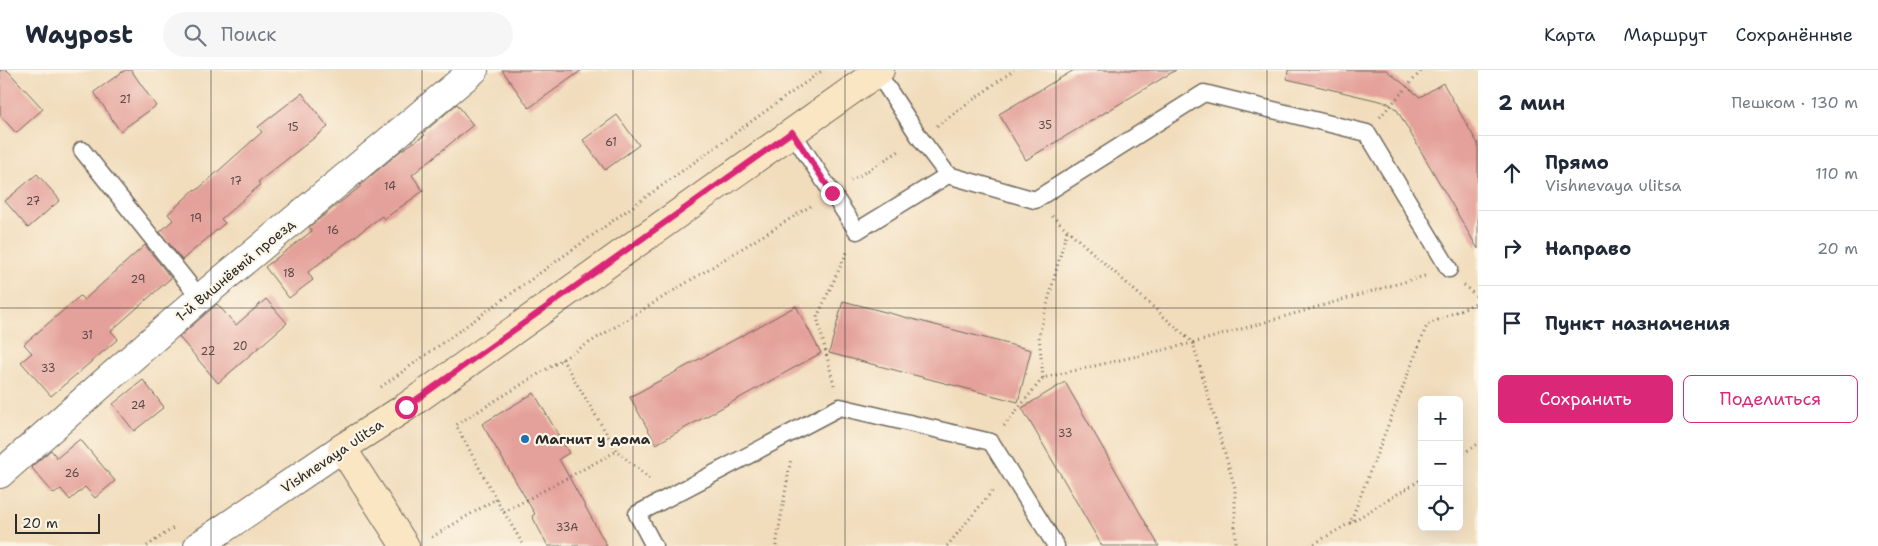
<!DOCTYPE html>
<html lang="ru">
<head>
<meta charset="utf-8">
<style>
  :root { --surface:#fff; --page:#f6f6f7; --text:#1f2937; --muted:#747a83; --line:#e0e1e3; --accent:#db2777 }
  body { margin:0; font-family:"Shantell Sans",sans-serif; background:var(--page); color:var(--text) }
  .controls { position:absolute; right:15px; bottom:15px; display:grid; overflow:hidden; border-radius:8px; box-shadow:0 5px 20px #0002 }
  .controls button { width:45px; height:45px; display:grid; place-items:center; padding:0; border:0; border-bottom:1px solid var(--line); background:var(--surface); color:var(--text); font:25px sans-serif }
  .scale { position:absolute; left:15px; bottom:12px; width:85px; box-sizing:border-box; padding-left:5px; border:2px solid #2b2b2b; border-top:0; font-size:14px; line-height:18px; white-space:nowrap; color:#2b2b2b; -webkit-text-stroke:4px #fcf5e5; paint-order:stroke }
  .stop { position:absolute; width:15px; height:15px; margin:-11px; border:4px solid #db2777; border-radius:50%; background:#fff }
  .stop.end { background:#db2777; border-color:#fff; box-shadow:0 1px 5px #0008 }
  .list { margin:0; padding:0; list-style:none }
  h2 { display:flex; justify-content:space-between; align-items:center; height:65px; margin:0; padding:0 20px; font-size:21px }
  h2 small { font-size:16px; font-weight:400; color:var(--muted) }
  .list li { display:grid; grid-template-columns:32px 1fr auto; gap:15px; align-items:center; box-sizing:border-box; height:75px; padding:0 20px; border-top:1px solid var(--line) }
  .list b { display:block; font-size:19px; white-space:nowrap }
  .list p { margin:0; font-size:16px; white-space:nowrap; color:var(--muted) }
  .list em { font-size:16px; font-style:normal; color:var(--muted) }
  .actions { display:flex; gap:10px; padding:15px 20px }
  .actions a { flex:1; padding:11px 0; border:1px solid var(--accent); border-radius:8px; text-align:center; font-size:18px; color:var(--accent) }
  .actions .main { background:var(--accent); color:#fff }
  .icon { flex:none; width:28px; height:28px; fill:none; stroke:currentColor; stroke-width:2; stroke-linecap:round; stroke-linejoin:round }
  .map { position:relative; flex:none; width:1478px; height:476px; overflow:hidden }
  header { display:flex; align-items:center; gap:30px; box-sizing:border-box; height:70px; padding:0 25px; background:var(--surface); border-bottom:1px solid var(--line) }
  header strong { font-size:24px }
  nav { display:flex; gap:28px; margin-inline-start:auto; font-size:18px }
  .search { width:350px; height:45px; background:var(--page); display:flex; align-items:center; gap:12px; box-sizing:border-box; padding:0 18px; border-radius:28px; color:var(--muted); font-size:19px }
  main { display:flex }
  aside { flex:1; background:var(--surface) }
  .map>svg:first-child { display:block }
</style>
</head>
<body>
<header>
<strong>Waypost</strong>
<div class="search"><svg class="icon" aria-label="search" viewBox="0 0 24 24"><circle cx="10" cy="10" r="6"/><path d="M15 15l6 6"/></svg>Поиск</div>
<nav><a>Карта</a><a>Маршрут</a><a>Сохранённые</a></nav>
</header>
<main>
<div class="map">
<svg width="1478" height="476" viewBox="0 0 1478 476">
  <rect width="100%" height="100%" fill="#fcf5e5"/>
  <filter id="ink" filterUnits="userSpaceOnUse"><feTurbulence type="fractalNoise" baseFrequency=".02" numOctaves="2"/><feDisplacementMap in="SourceGraphic" scale="10" xChannelSelector="R" yChannelSelector="G"/><feConvolveMatrix kernelMatrix="1 2 1 2 8 2 1 2 1" color-interpolation-filters="sRGB"/></filter>
  <filter id="wash" filterUnits="userSpaceOnUse"><feTurbulence type="fractalNoise" baseFrequency=".0096" numOctaves="4" result="noise"/><feDisplacementMap in="SourceGraphic" scale="20" xChannelSelector="R" yChannelSelector="G"/><feGaussianBlur stdDeviation="1.12" result="paint"/><feColorMatrix in="noise" values="0 0 0 0 0 0 0 0 0 0 0 0 0 0 0 0 0 1.4 0 .05"/><feComposite in="paint" operator="in"/></filter>
  <g filter="url(#wash)">
    <rect width="100%" height="100%" fill="#f1dcbb"/>
    <g id="blocks">
      <g fill="#e4a09a">
        <polygon points="0,0 7,0 43,39 16,63 0,45"/>
        <polygon points="125,0 131,0 156,36 120,61 94,22"/>
        <polygon points="502,0 582,0 529,38"/>
        <polygon points="1074,0 1176,0 1026,90 999,44"/>
        <polygon points="1288,0 1386,0 1420,27 1443,13 1478,74 1478,179 1397,40 1388,33 1287,9"/>
        <polygon points="302,23 328,57 258,112 260,115 221,149 225,153 182,190 160,162 173,150 168,144 195,119 196,121 262,62 258,57"/>
        <polygon points="457,34 473,55 412,105 423,121 384,149 382,146 308,202 313,210 289,228 265,197 312,161 309,157 361,116 360,115 402,80 425,65 423,63"/>
        <polygon points="617,45 639,75 605,100 583,70"/>
        <polygon points="37,104 60,130 28,158 5,131"/>
        <polygon points="145,175 171,208 111,261 118,269 51,326 21,292 32,283 24,274 80,226 84,230"/>
        <polygon points="266,229 287,253 218,313 179,267 217,234 236,255"/>
        <polygon points="843,231 1031,280 1018,332 829,283"/>
        <polygon points="796,236 821,283 656,374 630,327"/>
        <polygon points="143,310 164,337 134,361 113,334"/>
        <polygon points="1065,312 1159,476 1102,476 1022,338"/>
        <polygon points="534,323 569,383 559,389 607,476 548,476 532,446 535,444 482,354"/>
        <polygon points="80,369 115,411 95,428 85,417 70,430 61,419 54,424 31,397 51,380 57,388"/>
      </g>
    </g>
  </g>
  <g filter="url(#ink)">
    <use href="#blocks" fill-opacity="0" stroke="#70695d" stroke-width="1"/>
    <g fill="none" stroke-linecap="round" stroke-linejoin="round">
      <g stroke="#70695d" stroke-width="19">
        <g id="lane">
          <polyline points="877,2 920,68 948,105 1035,130 1204,23 1367,63 1449,199"/>
          <polyline points="792,62 857,161 948,105"/>
          <polyline points="82,80 200,228"/>
          <polyline points="654,476 637,444 840,337 991,372 1056,476"/>
        </g>
      </g>
      <g stroke="#70695d" stroke-width="30">
        <g id="street">
          <polyline points="0,404 200,228 474,0"/>
          <polyline points="198,476 342,378"/>
        </g>
      </g>
      <g stroke="#70695d" stroke-width="30">
        <polyline id="secondary" points="405,476 342,378 406,337 880,0"/>
      </g>
      <g stroke="#70695d" stroke-width="3" stroke-dasharray="1 4" stroke-linecap="butt">
        <polyline points="1380,47 1422,0"/>
        <polyline points="937,56 1014,0"/>
        <polyline points="851,111 901,80"/>
        <polyline points="1052,146 1193,273 1428,205"/>
        <polyline points="1464,215 1478,228"/>
        <polyline points="562,289 617,381"/>
        <polyline points="1043,308 1039,265 1067,160"/>
        <polyline points="834,315 817,247 848,180"/>
        <polyline points="381,317 823,0"/>
        <polyline points="1004,356 1043,308 1193,273 1235,418 1235,476"/>
        <polyline points="1459,386 1478,374"/>
        <polyline points="496,429 456,355 814,134"/>
        <polyline points="504,442 617,381 652,411"/>
        <polyline points="1350,453 1422,409"/>
        <polyline points="432,467 496,429 524,476"/>
        <polyline points="147,476 175,457"/>
        <polyline points="776,476 791,388"/>
        <polyline points="947,476 994,419"/>
        <polyline points="1310,476 1350,453 1427,255 1478,232"/>
      </g>
      <use href="#lane" stroke="#fff" stroke-width="16"/>
      <use href="#street" stroke="#fff" stroke-width="28"/>
      <use href="#secondary" stroke="#fbe6c3" stroke-width="28"/>
    </g>
  </g>
  <g fill="none" stroke-linecap="round" stroke-linejoin="round" filter="url(#ink)">
    <polyline stroke="#db2777" stroke-width="6" points="406,337 792,62 832,123"/>
  </g>
  <path fill="none" stroke="#2b2b2b" stroke-width="1" stroke-opacity="0.55" d="M211 0V476M422 0V476M633 0V476M845 0V476M1056 0V476M1267 0V476M0 238H1478"/>
  <circle fill="#1f6fb2" stroke="#fcf5e5" stroke-width="2" cx="525" cy="369" r="5"/>
  <g text-anchor="middle" stroke-width="4.5" stroke-linejoin="round" paint-order="stroke">
    <g font-size="11" fill="#594847">
      <text x="125" y="33">21</text>
      <text x="1045" y="59">35</text>
      <text x="293" y="61">15</text>
      <text x="611" y="76">61</text>
      <text x="236" y="115">17</text>
      <text x="390" y="120">14</text>
      <text x="33" y="135">27</text>
      <text x="196" y="152">19</text>
      <text x="333" y="164">16</text>
      <text x="289" y="207">18</text>
      <text x="138" y="213">29</text>
      <text x="87" y="269">31</text>
      <text x="240" y="280">20</text>
      <text x="208" y="285">22</text>
      <text x="48" y="302">33</text>
      <text x="138" y="339">24</text>
      <text x="1065" y="367">33</text>
      <text x="72" y="407">26</text>
      <text x="567" y="461">33А</text>
    </g>
    <g font-size="14" fill="#2b2b2b" stroke="#fcf5e5">
      <text transform="translate(235 200) rotate(-40)" y="5">1-й Вишнёвый проезд</text>
      <text transform="translate(332 386) rotate(-34)" y="5">Vishnevaya ulitsa</text>
    </g>
    <g font-size="14" font-weight="bold" fill="#2b2b2b" stroke="#fcf5e5" text-anchor="start">
      <text x="535" y="374">Магнит у дома</text>
    </g>
  </g>
</svg>
<div class="controls">
<button>+</button>
<button>−</button>
<button><svg class="icon" aria-label="locate" viewBox="0 0 24 24"><circle cx="12" cy="12" r="6"/><path d="M12 2v4M12 18v4M2 12h4M18 12h4"/></svg></button>
</div>
<div class="scale">20 m</div>
<div class="stop" style="left:406px;top:337px"></div>
<div class="stop end" style="left:832px;top:123px"></div>
</div>
<aside>
<h2>2 мин<small>Пешком · 130 m</small></h2>
<ul class="list">
<li><svg class="icon" aria-label="ahead" viewBox="0 0 24 24"><path d="M12 20V5M6 11l6-6 6 6"/></svg><div><b>Прямо</b><p>Vishnevaya ulitsa</p></div><em>110 m</em></li>
<li><svg class="icon" aria-label="right" viewBox="0 0 24 24"><path d="M7 20v-9h11M14 6l5 5-5 5"/></svg><div><b>Направо</b></div><em>20 m</em></li>
<li><svg class="icon" aria-label="arrive" viewBox="0 0 24 24"><path d="M6 21V4h12l-3 4 3 4H6"/></svg><div><b>Пункт назначения</b></div></li>
</ul>
<div class="actions"><a class="main">Сохранить</a><a>Поделиться</a></div>
</aside>
</main>
</body>
</html>
